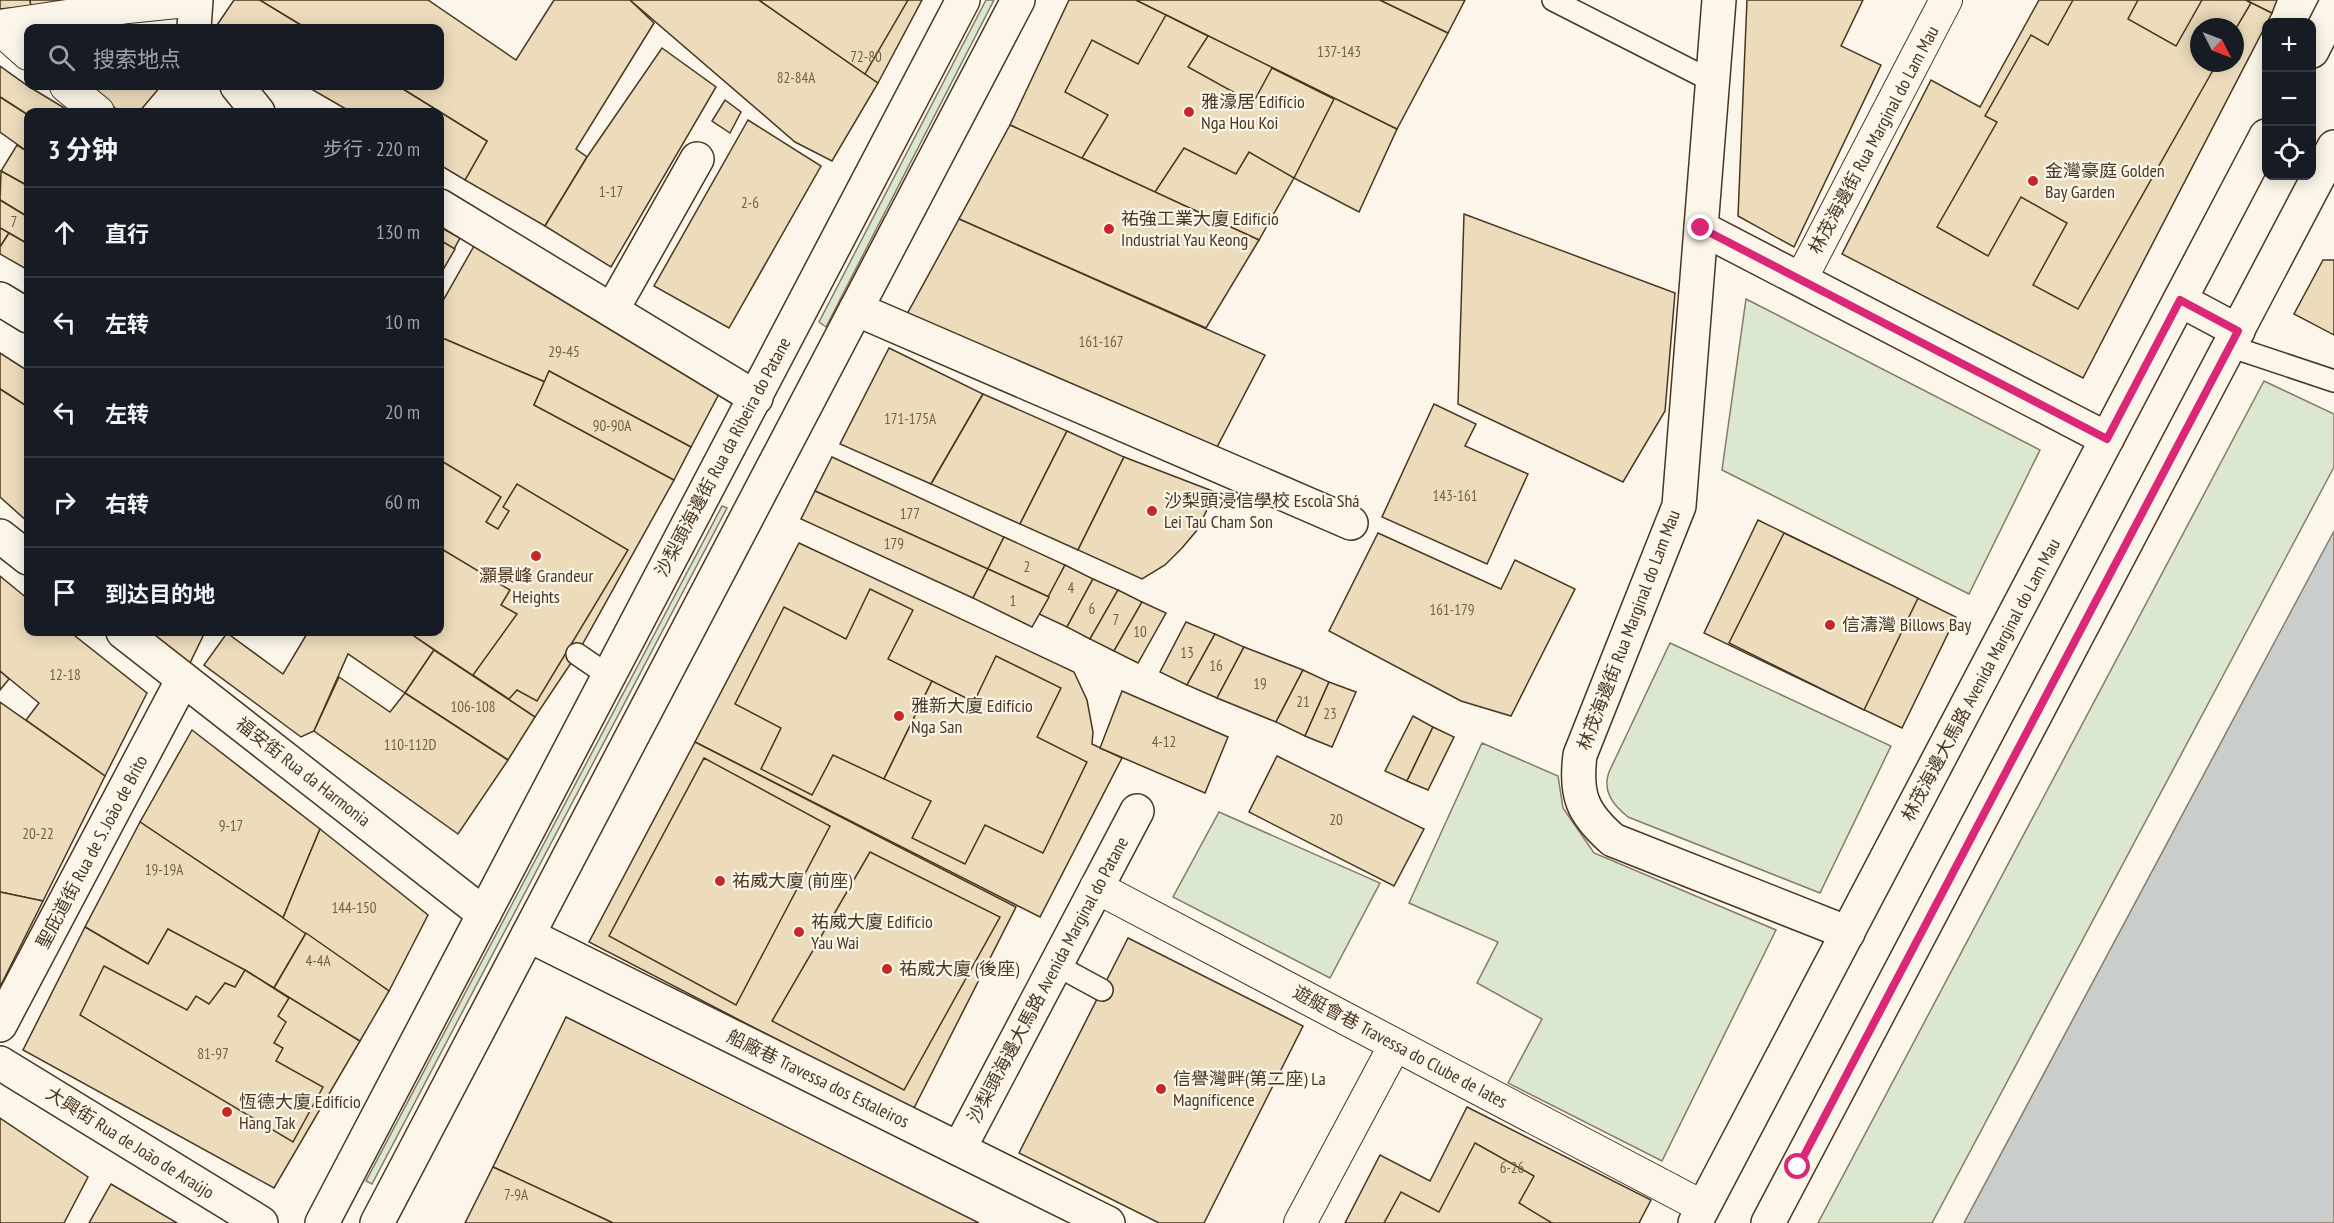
<!DOCTYPE html>
<html lang="zh">
<head>
<meta charset="utf-8">
<style>
  :root { --surface:#171b24; --page:#20242c; --text:#f1f3f6; --muted:#9ea1a6; --line:#363941 }
  body { margin:0; font-family:"PT Sans Narrow","Noto Sans SC",sans-serif; background:var(--page); color:var(--text) }
  .controls { position:absolute; right:18px; top:18px; display:grid; overflow:hidden; border-radius:12px; box-shadow:0 3px 15px #0003 }
  .controls button { width:54px; height:54px; display:grid; place-items:center; padding:0; border:0; border-bottom:2px solid var(--line); background:var(--surface); color:var(--text); font:30px sans-serif }
  .compass { position:absolute; left:2190px; top:18px; width:54px; height:54px; border-radius:50%; background:var(--surface); box-shadow:0 3px 15px #0003; rotate:132deg }
  .stop { position:absolute; width:18px; height:18px; margin:-14px; border:4px solid #db2777; border-radius:50%; background:#fff }
  .stop.end { background:#db2777; border-color:#fff; box-shadow:0 2px 6px #0008 }
  .list { margin:0; padding:0; list-style:none }
  h2 { display:flex; justify-content:space-between; align-items:center; height:78px; margin:0; padding:0 24px; font-size:26px }
  h2 small { font-size:20px; font-weight:400; color:var(--muted) }
  .list li { display:grid; grid-template-columns:39px 1fr auto; gap:18px; align-items:center; box-sizing:border-box; height:90px; padding:0 24px; border-top:2px solid var(--line) }
  .list b { display:block; font-size:22px; white-space:nowrap }
  .list em { font-size:20px; font-style:normal; color:var(--muted) }
  .icon { flex:none; width:33px; height:33px; fill:none; stroke:currentColor; stroke-width:2; stroke-linecap:round; stroke-linejoin:round }
  .map { position:relative; flex:none; width:2334px; height:1223px; overflow:hidden }
  .search { position:absolute; background:var(--surface); box-shadow:0 3px 15px #0003; left:24px; top:24px; width:420px; height:66px; display:flex; align-items:center; gap:15px; box-sizing:border-box; padding:0 21px; border-radius:12px; color:var(--muted); font-size:22px }
  .panel { position:absolute; background:var(--surface); box-shadow:0 3px 15px #0003; left:24px; top:108px; width:420px; height:528px; border-radius:12px }
  .map>svg:first-child { display:block }
</style>
</head>
<body>
<div class="map">
<svg width="2334" height="1223" viewBox="0 0 2334 1223">
  <rect width="100%" height="100%" fill="#fbf6e9"/>
  <g fill="#dce7d0" stroke="#887966" stroke-width="1.5">
    <polygon points="986,0 994,0 826,327 819,322"/>
    <polygon points="1746,299 2040,450 1969,594 1722,470"/>
    <polygon points="2264,381 2334,414 2334,467 1932,1223 1818,1223"/>
    <polygon points="722,506 727,508 372,1184 366,1181"/>
    <path d="M1670 643 1891 746 1820 893 1628 817C1613 805 1602 791 1609 772Z"/>
    <polygon points="1482,743 1558,776 1563,808 1594,853 1776,930 1662,1161 1508,1083 1542,1019 1477,983 1498,942 1409,903"/>
    <polygon points="1219,812 1380,883 1330,978 1173,897"/>
  </g>
  <polygon fill="#c9cecd" stroke="#887966" stroke-width="1.5" points="2334,531 2334,1223 1964,1223"/>
  <g fill="#ecdcbc" stroke="#4a3520" stroke-width="1.5" fill-rule="evenodd">
    <polygon points="0,0 30,0 31,6 0,9"/>
    <polygon points="30,0 65,0 31,6"/>
    <polygon points="234,0 260,0 306,28 215,28"/>
    <polygon points="260,0 428,0 516,60 554,0 630,0 654,23 576,149 587,157 545,226 465,180 487,141 398,86 440,86 440,28 306,28"/>
    <polygon points="630,0 759,0 878,83 832,161 795,142"/>
    <polygon points="759,0 922,0 878,83"/>
    <polygon points="759,0 908,0 865,74"/>
    <polygon points="1069,0 1136,0 1397,129 1359,212 1294,178 1259,240 1010,125"/>
    <polygon points="1136,0 1380,0 1448,33 1397,129"/>
    <polygon points="1380,0 1465,0 1448,33"/>
    <polygon points="1747,0 1863,0 1841,46 1881,65 1794,247 1738,216"/>
    <path d="M2039 0H2246L2272 13 2083 378 1842 254 1931 80 1980 107ZM2199 27H2235V63H2199Z"/>
    <polygon points="2073,0 2138,0 2128,19 2176,46 2202,0 2246,0 2251,3 2235,30 2235,27 2199,27 2199,63 2217,63 2078,309 2033,285 2067,223 2021,197 1988,256 1937,227 1997,122 1985,116 2031,35 2048,45"/>
    <polygon points="2246,0 2277,0 2272,13"/>
    <polygon points="1166,15 1208,36 1188,67 1253,103 1272,68 1334,99 1294,178 1249,152 1236,174 1184,148 1155,192 1082,158 1108,115 1065,92 1092,40 1138,64"/>
    <polygon points="662,48 716,87 611,267 545,226 587,157"/>
    <polygon points="0,66 28,86 71,112 28,112 28,115 0,97"/>
    <polygon points="88,86 161,86 139,112 120,112"/>
    <polygon points="306,86 398,86 487,141 465,180 440,165 440,112 351,112"/>
    <polygon points="0,97 28,115 28,152 0,132"/>
    <polygon points="725,100 741,112 730,133 712,121"/>
    <polygon points="748,120 821,166 729,328 654,286"/>
    <polygon points="1010,125 1259,240 1206,328 959,219"/>
    <polygon points="17,145 28,152 28,186 1,171"/>
    <polygon points="1,171 28,186 28,217 0,200"/>
    <polygon points="0,200 28,217 28,244 0,228"/>
    <polygon points="1464,214 1675,293 1665,411 1623,482 1458,404"/>
    <polygon points="959,219 1265,355 1216,449 906,316"/>
    <polygon points="440,227 460,238 440,275"/>
    <polygon points="0,228 9,233 0,247"/>
    <polygon points="9,233 28,244 28,270 0,254 0,247"/>
    <polygon points="440,240 455,249 440,275"/>
    <polygon points="474,246 720,392 691,447 549,371 545,382 440,337 440,306"/>
    <polygon points="2323,260 2334,260 2334,335 2294,314"/>
    <polygon points="440,337 545,382 534,405 674,480 577,654 535,717 408,632 440,632"/>
    <polygon points="889,348 983,394 931,484 840,444"/>
    <polygon points="0,353 28,371 28,407 0,389"/>
    <polygon points="549,371 691,447 674,480 534,405"/>
    <polygon points="0,389 28,407 28,522 0,497"/>
    <polygon points="983,394 1067,431 1020,524 931,484"/>
    <polygon points="1434,404 1476,424 1465,446 1528,474 1487,564 1382,517"/>
    <polygon points="1067,431 1124,457 1078,550 1020,524"/>
    <polygon points="832,457 1004,537 988,569 815,491"/>
    <polygon points="1124,457 1215,492 1198,529 1182,548 1165,565 1142,579 1078,550"/>
    <polygon points="440,460 501,497 486,522 498,529 509,511 503,507 517,484 628,550 537,701 517,690 509,699 473,675 517,614 501,605 510,590 440,548"/>
    <polygon points="815,491 988,569 973,598 801,519"/>
    <polygon points="1758,520 1956,617 1902,728 1704,633"/>
    <polygon points="1378,533 1501,589 1515,560 1575,589 1511,716 1461,701 1329,631"/>
    <polygon points="1784,533 1918,598 1864,710 1729,643"/>
    <polygon points="1004,537 1065,565 1049,597 988,569"/>
    <polygon points="799,543 1074,672 1087,700 1093,732 1092,744 1122,758 1040,917 695,742"/>
    <polygon points="1065,565 1093,579 1067,627 1039,614"/>
    <polygon points="988,569 1049,597 1032,627 973,598"/>
    <polygon points="0,576 28,599 28,632 70,632 147,693 105,776 26,720 39,703 0,671"/>
    <polygon points="1093,579 1118,590 1090,639 1067,627"/>
    <polygon points="870,589 913,610 888,659 932,681 884,779 833,755 812,795 761,769 781,728 735,704 784,607 846,639"/>
    <polygon points="1118,590 1142,602 1114,651 1090,639"/>
    <polygon points="1142,602 1166,613 1138,663 1114,651"/>
    <polygon points="1186,622 1215,634 1187,685 1160,672"/>
    <polygon points="142,632 205,632 187,669"/>
    <polygon points="308,632 408,632 434,650 405,693 348,654 314,731 301,737 204,665 227,633 283,674"/>
    <polygon points="1215,634 1244,647 1217,698 1187,685"/>
    <polygon points="1244,647 1303,670 1276,722 1217,698"/>
    <polygon points="434,650 535,717 508,760 405,693"/>
    <polygon points="996,656 1061,688 1037,737 1087,762 1043,853 985,825 965,864 912,838 931,801 884,779 932,681 974,702"/>
    <polygon points="1303,670 1329,682 1305,736 1276,722"/>
    <polygon points="0,671 9,679 0,690"/>
    <polygon points="339,677 390,712 405,693 508,760 458,834 314,731"/>
    <polygon points="1329,682 1356,692 1332,747 1305,736"/>
    <polygon points="1122,691 1228,737 1205,793 1100,748"/>
    <polygon points="0,702 105,776 43,901 0,892"/>
    <polygon points="1413,716 1433,727 1407,781 1385,771"/>
    <polygon points="1433,727 1454,737 1428,790 1407,781"/>
    <polygon points="192,730 320,829 283,918 140,822"/>
    <polygon points="695,742 1016,907 913,1110 589,942"/>
    <polygon points="1277,756 1424,829 1394,886 1249,812"/>
    <polygon points="704,758 830,826 736,1005 609,936"/>
    <polygon points="140,822 306,933 274,988 168,929 148,964 85,927"/>
    <polygon points="320,829 428,915 389,991 283,918"/>
    <polygon points="870,852 1000,917 904,1090 772,1021"/>
    <polygon points="0,892 43,901 0,987"/>
    <polygon points="85,927 148,964 168,929 245,970 360,1041 274,1188 23,1050"/>
    <polygon points="306,933 389,991 360,1041 274,988"/>
    <polygon points="1128,938 1303,1026 1204,1223 1159,1223 1019,1153"/>
    <polygon points="104,966 187,1010 196,996 209,1004 225,983 235,987 245,970 289,998 278,1016 286,1022 274,1043 283,1048 276,1061 323,1087 293,1142 80,1015"/>
    <polygon points="566,1017 979,1223 613,1223 493,1167"/>
    <polygon points="1467,1107 1651,1200 1639,1223 1345,1223 1380,1155 1430,1181"/>
    <polygon points="0,1118 88,1177 64,1223 0,1223"/>
    <polygon points="1475,1143 1534,1176 1519,1203 1552,1223 1384,1223 1401,1192 1439,1212"/>
    <polygon points="493,1167 613,1223 465,1223"/>
    <polygon points="111,1184 177,1223 89,1223"/>
  </g>
  <g fill="none" stroke-linecap="round" stroke-linejoin="round">
    <g stroke="#4a3520" stroke-width="24">
      <g id="service">
        <polyline points="1553,0 1712,81"/>
        <polyline points="2229,346 2334,381"/>
        <polyline points="577,654 609,676"/>
        <polyline points="1056,965 1102,990"/>
      </g>
    </g>
    <g stroke="#4a3520" stroke-width="34">
      <g id="pedestrian">
        <polyline points="0,26 128,7 196,0"/>
        <polyline points="0,29 28,54"/>
        <polyline points="66,86 98,112"/>
        <polyline points="1801,279 1946,0"/>
        <polyline points="1096,887 1703,1207"/>
        <polyline points="1300,1223 1395,1045"/>
      </g>
    </g>
    <g stroke="#4a3520" stroke-width="36">
      <g id="minor">
        <path d="M1719 0 1679 506 1580 755C1575 795 1582 813 1613 840L1848 933"/>
        <polyline points="194,28 196,0"/>
        <polyline points="237,86 258,112"/>
        <polyline points="440,206 756,398"/>
        <polyline points="1701,228 2107,439"/>
        <polyline points="0,299 28,316"/>
        <polyline points="856,309 1351,523"/>
        <polyline points="612,310 697,159"/>
        <polyline points="0,536 28,558"/>
        <polyline points="123,632 484,914"/>
        <polyline points="528,935 1108,1223"/>
        <polyline points="0,1025 183,679"/>
        <polyline points="959,1149 1137,811"/>
      </g>
    </g>
    <g stroke="#4a3520" stroke-width="36">
      <polyline id="tertiary" points="0,1063 261,1223"/>
    </g>
    <g stroke="#4a3520" stroke-width="36">
      <g id="secondary">
        <polyline points="2312,51 2334,8"/>
        <polyline points="2180,300 2238,331"/>
        <polyline points="1695,1223 2266,136"/>
        <polyline points="1768,1223 2334,147"/>
      </g>
    </g>
    <g stroke="#4a3520" stroke-width="36">
      <g id="primary">
        <polyline points="322,1223 963,0"/>
        <polyline points="377,1223 1018,0"/>
      </g>
    </g>
    <use href="#service" stroke="#fbf6e9" stroke-width="21"/>
    <use href="#pedestrian" stroke="#fbf6e9" stroke-width="32"/>
    <use href="#minor" stroke="#fbf6e9" stroke-width="33"/>
    <use href="#tertiary" stroke="#fbf6e9" stroke-width="33"/>
    <use href="#secondary" stroke="#fbf6e9" stroke-width="33"/>
    <use href="#primary" stroke="#fbf6e9" stroke-width="33"/>
  </g>
  <g fill="none" stroke-linecap="round" stroke-linejoin="round">
    <polyline stroke="#db2777" stroke-width="8" points="1701,228 2107,439 2180,300 2238,331 1798,1167"/>
  </g>
  <g fill="#c62828" stroke="#fbf6e9" stroke-width="2">
    <circle cx="1189" cy="112" r="6"/>
    <circle cx="2033" cy="181" r="6"/>
    <circle cx="1109" cy="229" r="6"/>
    <circle cx="1152" cy="511" r="6"/>
    <circle cx="536" cy="556" r="6"/>
    <circle cx="1830" cy="625" r="6"/>
    <circle cx="899" cy="716" r="6"/>
    <circle cx="720" cy="881" r="6"/>
    <circle cx="799" cy="932" r="6"/>
    <circle cx="887" cy="969" r="6"/>
    <circle cx="1161" cy="1089" r="6"/>
    <circle cx="227" cy="1112" r="6"/>
  </g>
  <g text-anchor="middle" stroke-width="4.5" stroke-linejoin="round" paint-order="stroke">
    <g font-size="15" fill="#725f47">
      <text x="1339" y="57">137-143</text>
      <text x="866" y="62">72-80</text>
      <text x="796" y="83">82-84A</text>
      <text x="611" y="197">1-17</text>
      <text x="750" y="208">2-6</text>
      <text x="14" y="227">7</text>
      <text x="1101" y="347">161-167</text>
      <text x="564" y="357">29-45</text>
      <text x="910" y="424">171-175A</text>
      <text x="612" y="431">90-90A</text>
      <text x="1455" y="501">143-161</text>
      <text x="910" y="519">177</text>
      <text x="894" y="549">179</text>
      <text x="1027" y="572">2</text>
      <text x="1071" y="593">4</text>
      <text x="1013" y="606">1</text>
      <text x="1092" y="614">6</text>
      <text x="1452" y="615">161-179</text>
      <text x="1116" y="625">7</text>
      <text x="1140" y="637">10</text>
      <text x="1187" y="658">13</text>
      <text x="1216" y="671">16</text>
      <text x="65" y="680">12-18</text>
      <text x="1260" y="689">19</text>
      <text x="1303" y="707">21</text>
      <text x="473" y="712">106-108</text>
      <text x="1330" y="719">23</text>
      <text x="1164" y="747">4-12</text>
      <text x="410" y="750">110-112D</text>
      <text x="1336" y="825">20</text>
      <text x="231" y="831">9-17</text>
      <text x="38" y="839">20-22</text>
      <text x="164" y="875">19-19A</text>
      <text x="354" y="913">144-150</text>
      <text x="318" y="966">4-4A</text>
      <text x="213" y="1059">81-97</text>
      <text x="1512" y="1173">6-26</text>
      <text x="516" y="1200">7-9A</text>
    </g>
    <g font-size="18" fill="#4a3520" stroke="#fbf6e9" text-anchor="start">
      <text x="1201" y="108">雅濠居 Edifício<tspan x="1201" dy="21">Nga Hou Koi</tspan></text>
      <text x="2045" y="177">金灣豪庭 Golden<tspan x="2045" dy="21">Bay Garden</tspan></text>
      <text x="1121" y="225">祐強工業大廈 Edifício<tspan x="1121" dy="21">Industrial Yau Keong</tspan></text>
      <text x="1164" y="507">沙梨頭浸信學校 Escola Shá<tspan x="1164" dy="21">Lei Tau Cham Son</tspan></text>
      <text x="536" y="582" text-anchor="middle">灝景峰 Grandeur<tspan x="536" dy="21">Heights</tspan></text>
      <text x="1842" y="631">信濤灣 Billows Bay</text>
      <text x="911" y="712">雅新大廈 Edifício<tspan x="911" dy="21">Nga San</tspan></text>
      <text x="732" y="887">祐威大廈 (前座)</text>
      <text x="811" y="928">祐威大廈 Edifício<tspan x="811" dy="21">Yau Wai</tspan></text>
      <text x="899" y="975">祐威大廈 (後座)</text>
      <text x="1173" y="1085">信譽灣畔(第二座) La<tspan x="1173" dy="21">Magnífícence</tspan></text>
      <text x="239" y="1108">恆德大廈 Edifício<tspan x="239" dy="21">Hang Tak</tspan></text>
    </g>
    <g font-size="18" fill="#4a3520" stroke="#fbf6e9">
      <text transform="translate(1874 140) rotate(-62)" y="6">林茂海邊街 Rua Marginal do Lam Mau</text>
      <text transform="translate(723 457) rotate(-62)" y="6">沙梨頭海邊街 Rua da Ribeira do Patane</text>
      <text transform="translate(1629 630) rotate(-69)" y="6">林茂海邊街 Rua Marginal do Lam Mau</text>
      <text transform="translate(1981 680) rotate(-62)" y="6">林茂海邊大馬路 Avenida Marginal do Lam Mau</text>
      <text transform="translate(303 772) rotate(38)" y="6">福安街 Rua da Harmonia</text>
      <text transform="translate(92 852) rotate(-62)" y="6">聖庇道街 Rua de S. João de Brito</text>
      <text transform="translate(1048 980) rotate(-62)" y="6">沙梨頭海邊大馬路 Avenida Marginal do Patane</text>
      <text transform="translate(1400 1047) rotate(28)" y="6">遊艇會巷 Travessa do Clube de Iates</text>
      <text transform="translate(818 1079) rotate(26)" y="6">船廠巷 Travessa dos Estaleiros</text>
      <text transform="translate(130 1143) rotate(32)" y="6">大興街 Rua de João de Araújo</text>
    </g>
  </g>
</svg>
<div class="controls">
<button>+</button>
<button>−</button>
<button><svg class="icon" aria-label="locate" viewBox="0 0 24 24"><circle cx="12" cy="12" r="6"/><path d="M12 2v4M12 18v4M2 12h4M18 12h4"/></svg></button>
</div>
<svg class="compass" viewBox="-18 -18 36 36"><path d="M0-13l5 13h-10z" fill="#e53935"/><path d="M0 13l5-13h-10z" fill="#9ea1a6"/></svg>
<div class="stop" style="left:1798px;top:1167px"></div>
<div class="stop end" style="left:1701px;top:228px"></div>
<div class="search"><svg class="icon" aria-label="search" viewBox="0 0 24 24"><circle cx="10" cy="10" r="6"/><path d="M15 15l6 6"/></svg>搜索地点</div>
<section class="panel">
<h2>3 分钟<small>步行 · 220 m</small></h2>
<ul class="list">
<li><svg class="icon" aria-label="ahead" viewBox="0 0 24 24"><path d="M12 20V5M6 11l6-6 6 6"/></svg><div><b>直行</b></div><em>130 m</em></li>
<li><svg class="icon" aria-label="left" viewBox="0 0 24 24"><path d="M17 20v-9H6M10 6l-5 5 5 5"/></svg><div><b>左转</b></div><em>10 m</em></li>
<li><svg class="icon" aria-label="left" viewBox="0 0 24 24"><path d="M17 20v-9H6M10 6l-5 5 5 5"/></svg><div><b>左转</b></div><em>20 m</em></li>
<li><svg class="icon" aria-label="right" viewBox="0 0 24 24"><path d="M7 20v-9h11M14 6l5 5-5 5"/></svg><div><b>右转</b></div><em>60 m</em></li>
<li><svg class="icon" aria-label="arrive" viewBox="0 0 24 24"><path d="M6 21V4h12l-3 4 3 4H6"/></svg><div><b>到达目的地</b></div></li>
</ul>
</section>
</div>
</body>
</html>
